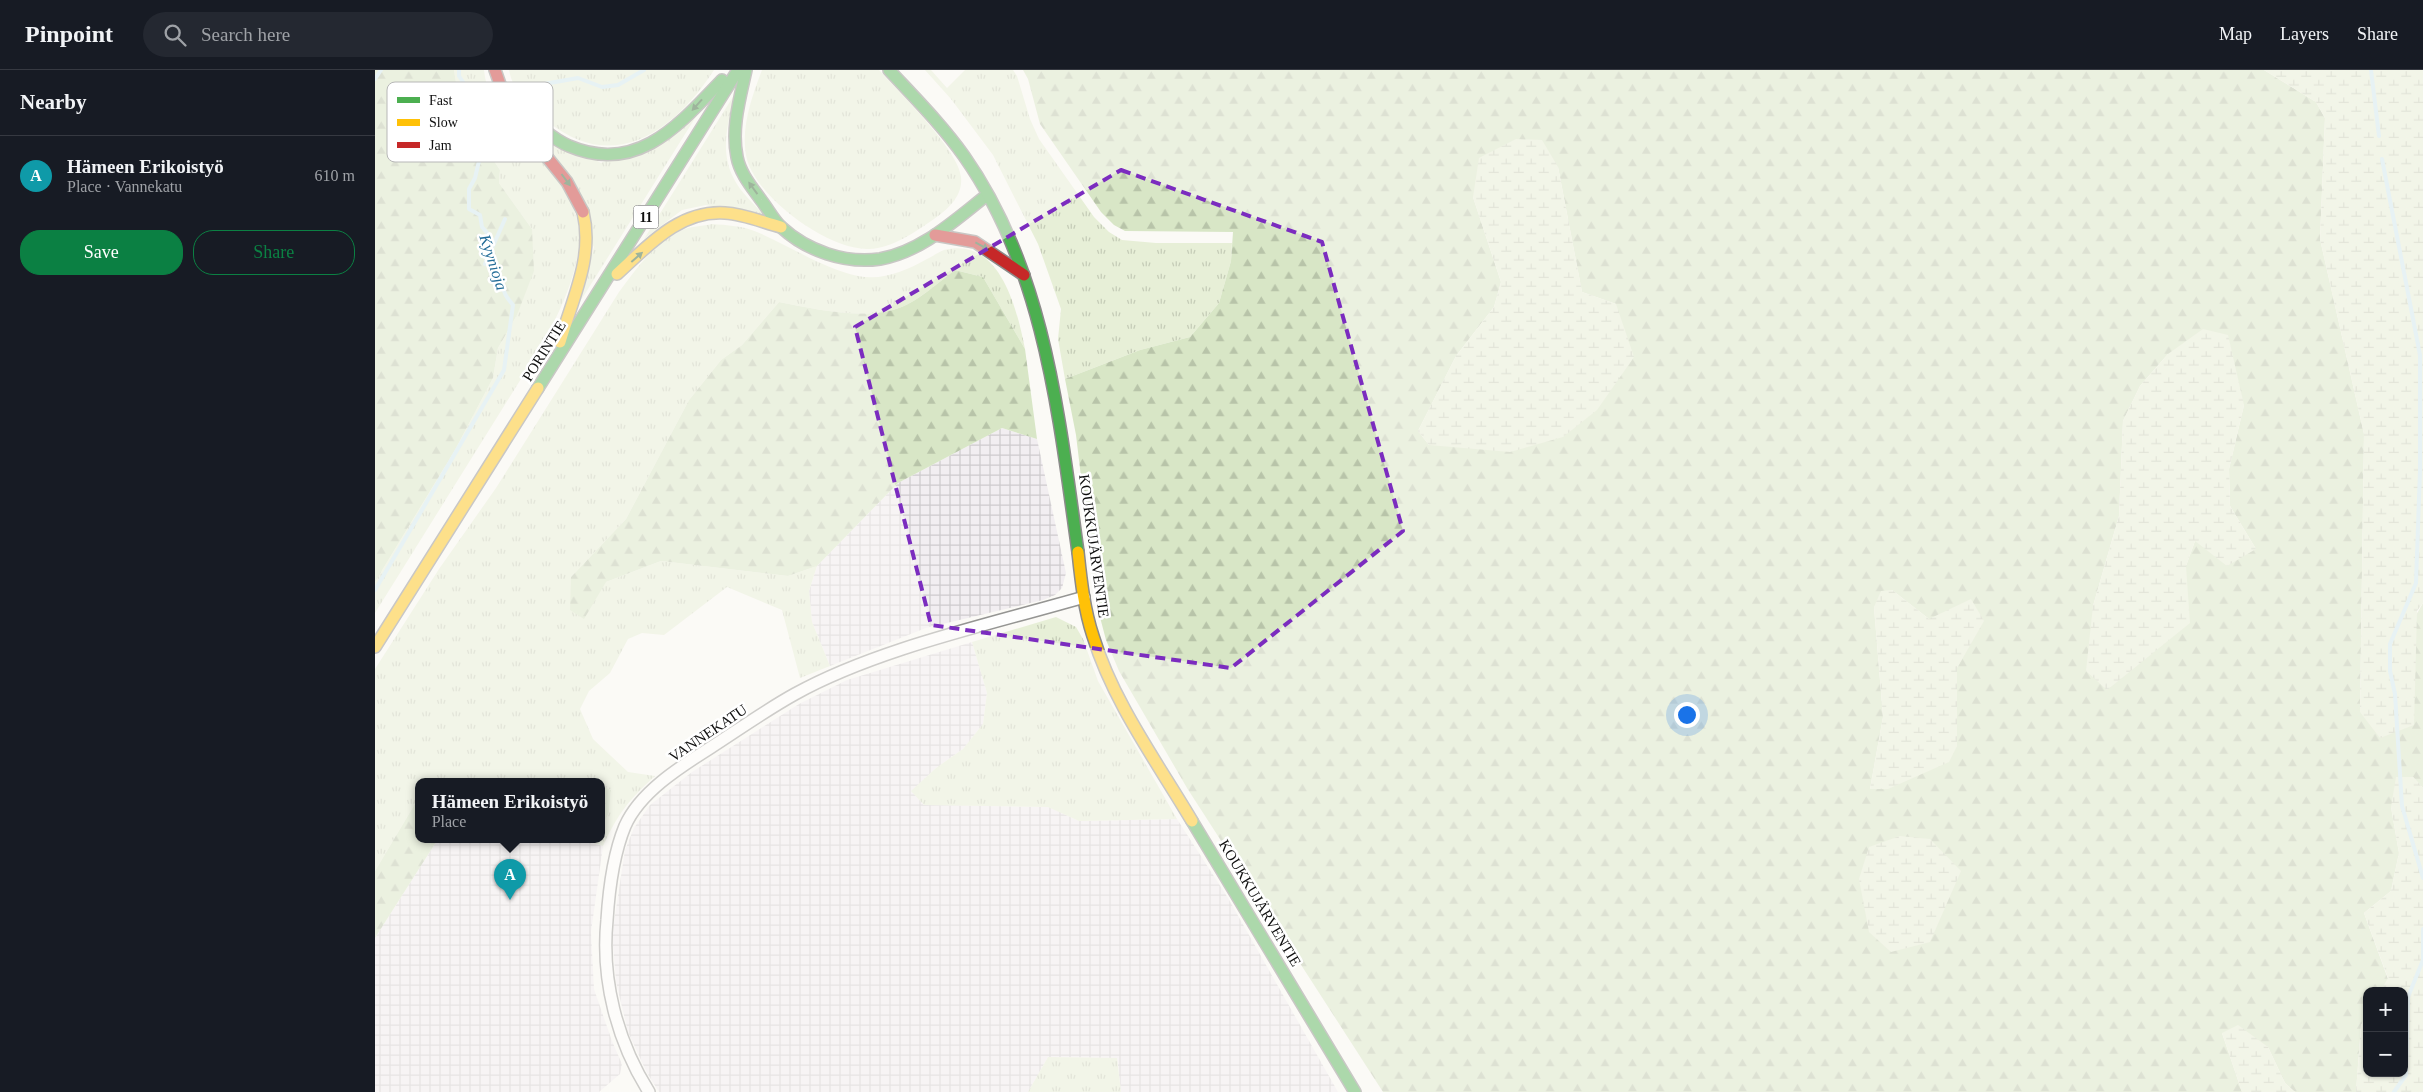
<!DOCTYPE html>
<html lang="en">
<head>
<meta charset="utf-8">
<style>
  :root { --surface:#171b24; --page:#242831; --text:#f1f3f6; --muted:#9ea1a6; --line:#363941; --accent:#0b8043 }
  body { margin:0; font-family:"Times New Roman",serif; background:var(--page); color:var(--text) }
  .controls { position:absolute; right:15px; bottom:15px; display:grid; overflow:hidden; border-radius:10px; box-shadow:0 1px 4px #0004 }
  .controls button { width:45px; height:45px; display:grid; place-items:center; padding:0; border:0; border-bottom:1px solid var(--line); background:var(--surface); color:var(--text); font:25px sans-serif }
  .you { position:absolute; left:1311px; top:644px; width:18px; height:18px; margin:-12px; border:4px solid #fff; border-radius:50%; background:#1a73e8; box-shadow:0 0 0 8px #1a73e833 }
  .badge { display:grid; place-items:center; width:32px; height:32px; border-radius:50%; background:var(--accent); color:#fff; font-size:16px; font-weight:700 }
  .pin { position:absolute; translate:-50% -41px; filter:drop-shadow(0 1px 2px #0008) }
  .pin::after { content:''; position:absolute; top:26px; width:18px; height:15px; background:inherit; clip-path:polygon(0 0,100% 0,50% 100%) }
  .popup { position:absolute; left:40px; top:708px; width:190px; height:65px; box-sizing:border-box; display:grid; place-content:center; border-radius:10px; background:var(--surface); filter:drop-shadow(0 1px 4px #0005); font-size:16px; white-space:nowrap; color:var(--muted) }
  .popup b { font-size:19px; color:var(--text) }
  .popup::after { content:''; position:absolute; left:50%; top:100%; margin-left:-10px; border:10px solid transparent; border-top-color:var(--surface) }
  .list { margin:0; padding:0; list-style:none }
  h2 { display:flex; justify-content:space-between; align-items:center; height:65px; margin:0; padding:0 20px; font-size:21px }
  h2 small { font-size:16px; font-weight:400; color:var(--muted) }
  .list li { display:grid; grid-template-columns:32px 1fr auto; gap:15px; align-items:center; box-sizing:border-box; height:80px; padding:0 20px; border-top:1px solid var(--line) }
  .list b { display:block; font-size:19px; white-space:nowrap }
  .list p { margin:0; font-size:16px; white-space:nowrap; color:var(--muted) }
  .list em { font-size:16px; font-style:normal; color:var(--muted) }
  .actions { display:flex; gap:10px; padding:15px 20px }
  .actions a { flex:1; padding:11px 0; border:1px solid var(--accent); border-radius:20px; text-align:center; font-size:18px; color:var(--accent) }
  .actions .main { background:var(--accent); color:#fff }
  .icon { flex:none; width:28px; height:28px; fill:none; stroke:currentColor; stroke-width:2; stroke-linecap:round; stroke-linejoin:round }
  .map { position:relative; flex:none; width:2048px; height:1022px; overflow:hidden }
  header { display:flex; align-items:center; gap:30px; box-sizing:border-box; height:70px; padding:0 25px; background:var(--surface); border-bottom:1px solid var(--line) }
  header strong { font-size:24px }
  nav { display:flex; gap:28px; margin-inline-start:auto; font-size:18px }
  .search { width:350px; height:45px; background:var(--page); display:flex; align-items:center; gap:12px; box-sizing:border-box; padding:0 18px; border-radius:28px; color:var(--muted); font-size:19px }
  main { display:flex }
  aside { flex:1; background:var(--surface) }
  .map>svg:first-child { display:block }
</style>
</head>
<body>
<header>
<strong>Pinpoint</strong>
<div class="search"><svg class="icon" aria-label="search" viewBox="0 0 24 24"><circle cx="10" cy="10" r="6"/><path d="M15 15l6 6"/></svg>Search here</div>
<nav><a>Map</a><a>Layers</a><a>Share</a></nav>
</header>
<main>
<aside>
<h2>Nearby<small></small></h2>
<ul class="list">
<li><span class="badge" style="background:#0f9aa8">A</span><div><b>Hämeen Erikoistyö</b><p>Place · Vannekatu</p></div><em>610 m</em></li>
</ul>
<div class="actions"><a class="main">Save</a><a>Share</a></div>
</aside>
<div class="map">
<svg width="2048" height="1022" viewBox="0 0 2048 1022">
  <defs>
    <pattern id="industrial-grid" width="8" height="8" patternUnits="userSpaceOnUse" patternTransform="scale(1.25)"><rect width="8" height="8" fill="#f2eef1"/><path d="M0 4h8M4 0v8" fill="none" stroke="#cecbcd"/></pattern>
    <pattern id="grass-tufts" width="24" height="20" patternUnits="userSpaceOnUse" patternTransform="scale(1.25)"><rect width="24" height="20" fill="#e7efd7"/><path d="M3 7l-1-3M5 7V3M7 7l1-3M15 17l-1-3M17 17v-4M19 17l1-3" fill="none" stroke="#c5ccb7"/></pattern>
    <pattern id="forest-firs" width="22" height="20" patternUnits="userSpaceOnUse" patternTransform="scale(1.25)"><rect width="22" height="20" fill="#d8e6c6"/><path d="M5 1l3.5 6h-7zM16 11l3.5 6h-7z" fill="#b8c4a9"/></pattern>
    <pattern id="wetland-marsh" width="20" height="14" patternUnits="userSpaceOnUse" patternTransform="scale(1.25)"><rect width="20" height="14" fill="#e7efd7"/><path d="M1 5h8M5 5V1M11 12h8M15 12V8" fill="none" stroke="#c5ccb7"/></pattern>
  </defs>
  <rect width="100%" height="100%" fill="#fbfaf6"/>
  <g fill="url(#industrial-grid)">
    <polygon points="627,358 662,369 691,503 687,518 680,525 668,530 551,558 455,596 437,552 434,521 442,496 523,413"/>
    <polygon points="597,572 612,623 608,654 588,679 561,698 537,721 549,735 674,737 704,751 802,749 853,828 963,1022 746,1022 742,988 673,987 653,1022 284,1022 272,1003 253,962 241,912 237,865 250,780 259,758 275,735 317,702 424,634 472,610"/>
    <polygon points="63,769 202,769 228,776 216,862 219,919 237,971 247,994 245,1004 224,1022 0,1022 0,868"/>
  </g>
  <g fill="url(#grass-tufts)">
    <path d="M79 0H109C112 32 134 50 154 72 173 93 195 122 202 149 212 187 186 239 169 272L0 543V512L80 380 118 308 123 278 142 245 157 159 124 113 125 100 109 76 100 40 81 12Z"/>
    <path d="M134 0H339C299 62 238 105 172 51 155 37 138 22 134 0Z"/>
    <path d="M387 0H504C523 21 584 80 586 107 588 126 573 139 559 149 540 162 518 178 494 179 454 181 378 126 371 85 366 57 377 26 387 0Z"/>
    <polygon points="550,0 556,0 572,18 590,0 638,0 642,6 655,49 664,69 719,147 734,162 747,170 781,173 857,173 856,191 844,233 815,267 765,280 690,309 683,269 686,239 663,174 618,85 576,29"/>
    <path d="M361 22C353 51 344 81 359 109 366 123 381 136 392 148L331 135 307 140 269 169Z"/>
    <polygon points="322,45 203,235 219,177 152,53 226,93"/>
    <path d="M337 154C352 155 368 156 382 162 416 176 446 198 483 206 507 211 531 201 552 189 557 187 563 182 569 180 625 166 642 239 650 279L608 207 580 200C565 211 550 225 533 234 497 253 441 239 404 232L367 275 346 290 314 330 251 449 196 507 231 512 286 491 413 506 442 496 434 521 437 552 455 596 425 608 407 540 352 517 289 565 267 563 253 569 235 603 214 621 205 639 218 669 253 702 280 706C253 731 244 742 228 776L205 769H226V758L234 743 236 720 226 715V711L213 709 44 711V727L0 801V599L64 499 121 418 244 222C261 199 282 169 310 159 318 156 328 156 337 154Z"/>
    <polygon points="681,547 701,557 708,569 723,611 802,749 704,751 673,737 549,735 536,721 561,698 588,679 608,654 612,623 597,572"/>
    <polygon points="673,987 742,988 746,1022 653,1022"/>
  </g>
  <g fill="url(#forest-firs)" fill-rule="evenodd">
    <polygon points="0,0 79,0 81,12 100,40 109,76 125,100 124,113 157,159 159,201 142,245 123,278 118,308 80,380 0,512"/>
    <path d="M648 0H1889L1941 32 1950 48 1945 169 1989 364 1985 642 2048 533V718L2038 707 2016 737 2024 783 2016 821 1989 843 2013 909 2006 921H1992V946L1986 955 1981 1022H1920L1910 1013 1893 977 1847 963 1867 1022H1008L812 718 744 601 731 570 721 532 701 365 690 309 765 280 815 267 844 233 856 191 858 162 750 161 739 155 726 142 665 54 653 9ZM1183 97 1207 222 1241 234 1054 375 1043 361 1081 286 1119 237 1126 212 1098 127ZM1793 284 1869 335 1854 399 1855 436 1881 479 1820 471 1811 496 1718 536 1744 446 1748 351 1765 316ZM1517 520 1554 549 1608 551 1582 597V676L1495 719 1508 647 1499 537Z"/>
    <path d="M580 200 608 207 650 279 662 369 627 358 523 413 442 496 413 506 286 491 231 512 209 549 195 540 196 507 251 449 314 330 346 290 367 275 404 232C441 239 497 253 533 234 550 225 565 211 580 200Z"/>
    <polygon points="226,715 236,720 234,743 226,758"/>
    <polygon points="44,727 44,769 63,769 0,868 0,801"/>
  </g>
  <g fill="url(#wetland-marsh)">
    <polygon points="1889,0 2048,0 2048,533 2042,541 2039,655 2005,668 1985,642 1989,364 1945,169 1950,48 1941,32"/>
    <polygon points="1141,69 1167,70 1183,97 1207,222 1241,234 1259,287 1222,340 1188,367 1135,382 1054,375 1043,361 1081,286 1119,237 1126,212 1098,127 1104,88"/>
    <polygon points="1828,259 1853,265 1869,335 1854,399 1855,436 1881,479 1852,496 1820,471 1811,496 1815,553 1732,620 1711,601 1718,536 1744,446 1748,351 1765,316 1793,284"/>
    <polygon points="1517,520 1554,549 1596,529 1609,551 1582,598 1582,676 1574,692 1513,719 1495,719 1508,647 1499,537 1506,521"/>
    <polygon points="2021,707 2038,707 2048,718 2048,1022 1981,1022 1986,955 1992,946 1992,1003 2029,1003 2029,921 2006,921 2013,908 1989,843 2016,821 2024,783 2016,737"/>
    <polygon points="1525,766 1555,769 1586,801 1555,872 1516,882 1494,862 1484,809 1494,777"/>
    <polygon points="1863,955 1893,977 1910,1013 1920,1022 1867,1022 1847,963"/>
  </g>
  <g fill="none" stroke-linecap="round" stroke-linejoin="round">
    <g stroke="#cee8f2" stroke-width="4">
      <polyline points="1996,0 2004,66"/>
      <polyline points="0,9 6,0"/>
      <polyline points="158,16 203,8 227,17 243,15 269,0"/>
      <polyline points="98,27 107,26"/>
      <polyline points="2007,89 2045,285 2045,401 2041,513 2015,574 2015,601 2020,624 2027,736 2048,808"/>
      <polyline points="110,194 130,149"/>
      <path d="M0 520 129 300 138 235C127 222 130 222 125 207 118 189 112 188 114 165L107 157 105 145 94 139V119L100 108 104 91 97 74 99 60 89 54 88 42 98 27 84 6V0"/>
      <polyline points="2019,1022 2031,1005 2033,927 2048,890 2048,859"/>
    </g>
    <g stroke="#959593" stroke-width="14">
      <path id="street" d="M274 1022C242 971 226 910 232 850 234 818 238 785 250 756 265 722 305 697 335 678 363 660 391 640 420 624 503 578 617 554 709 527"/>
    </g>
    <g stroke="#8c8b8a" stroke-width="14">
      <g id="fast">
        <path d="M371 0C365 28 356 58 362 87 365 103 376 116 386 130 393 139 398 149 406 157 432 181 470 194 505 189 546 182 580 150 612 125"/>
        <path d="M514 0C540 28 567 55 589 86 670 201 684 347 703 482"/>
        <path d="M146 44C163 53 176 69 194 76 262 105 304 55 347 10"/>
        <polyline points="163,318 363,0"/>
        <polyline points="817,751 980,1022"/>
      </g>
    </g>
    <g stroke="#8c8b8a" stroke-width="14">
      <g id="slow">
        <path d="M242 204C273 176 304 140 350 143 369 144 387 152 406 157"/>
        <path d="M185 272C197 229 219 188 208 142"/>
        <path d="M703 482C706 510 709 539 718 566 738 632 782 692 817 751"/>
        <polyline points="0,577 163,318"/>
      </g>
    </g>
    <g stroke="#8c8b8a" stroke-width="14">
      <g id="jam">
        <polyline points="120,0 126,17 151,61 192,112 208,142"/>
        <polyline points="560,165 600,172 649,205"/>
      </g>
    </g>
    <use href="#street" stroke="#fefefe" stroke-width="11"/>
    <use href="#fast" stroke="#4caf50" stroke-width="11"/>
    <use href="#slow" stroke="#ffc107" stroke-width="11"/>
    <use href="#jam" stroke="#c62828" stroke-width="11"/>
  </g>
  <defs><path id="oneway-solid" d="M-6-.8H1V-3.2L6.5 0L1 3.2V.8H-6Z" transform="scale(1.25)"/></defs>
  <g fill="#2e5f30">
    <use href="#oneway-solid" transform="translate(322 35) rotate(132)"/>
    <use href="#oneway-solid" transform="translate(191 110) rotate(53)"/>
    <use href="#oneway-solid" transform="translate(378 118) rotate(-126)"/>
    <use href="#oneway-solid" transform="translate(607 176) rotate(28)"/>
    <use href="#oneway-solid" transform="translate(262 187) rotate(-41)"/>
  </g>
  <path d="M0 0H2048V1022H0ZM746 100 947 172 1028 461 856 598 556 555 480 257Z" fill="#fbfaf6" fill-opacity=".55" fill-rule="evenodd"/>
  <path fill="none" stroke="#7b2cbf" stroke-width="4" stroke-dasharray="10 6" stroke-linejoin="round" d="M746 100 947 172 1028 461 856 598 556 555 480 257Z"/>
  <g text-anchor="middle" stroke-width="5" stroke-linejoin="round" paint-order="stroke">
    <rect fill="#fff" stroke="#575757" stroke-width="1" x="258.5" y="135.5" width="25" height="23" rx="4"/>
    <g font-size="14" font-weight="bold" fill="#0f0f0f">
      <text x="271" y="152">11</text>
    </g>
    <g font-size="15" fill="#0f0f0f" stroke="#fff">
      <text transform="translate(169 281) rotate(-58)" y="5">PORINTIE</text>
      <text transform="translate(719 476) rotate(82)" y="5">KOUKKUJÄRVENTIE</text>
      <text transform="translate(333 663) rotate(-34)" y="5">VANNEKATU</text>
      <text transform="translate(885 833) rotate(59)" y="5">KOUKKUJÄRVENTIE</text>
    </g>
    <g font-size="16" font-style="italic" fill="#226c97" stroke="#fff">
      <text transform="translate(119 192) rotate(72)" y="6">Kyynioja</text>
    </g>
  </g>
  <rect x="12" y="12" width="166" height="80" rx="8" fill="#fff" stroke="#b7b7b7" stroke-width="1"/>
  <rect x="22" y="27" width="23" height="6" fill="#4caf50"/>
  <rect x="22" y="49" width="23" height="7" fill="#ffc107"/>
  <rect x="22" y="72" width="23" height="6" fill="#c62828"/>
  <g font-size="14" fill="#0f0f0f">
    <text x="54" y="35">Fast</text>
    <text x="54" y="57">Slow</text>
    <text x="54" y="80">Jam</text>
  </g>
</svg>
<div class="controls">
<button>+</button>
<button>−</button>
</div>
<div class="you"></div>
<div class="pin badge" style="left:135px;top:830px;background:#0f9aa8">A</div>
<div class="popup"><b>Hämeen Erikoistyö</b>Place</div>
</div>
</main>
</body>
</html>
